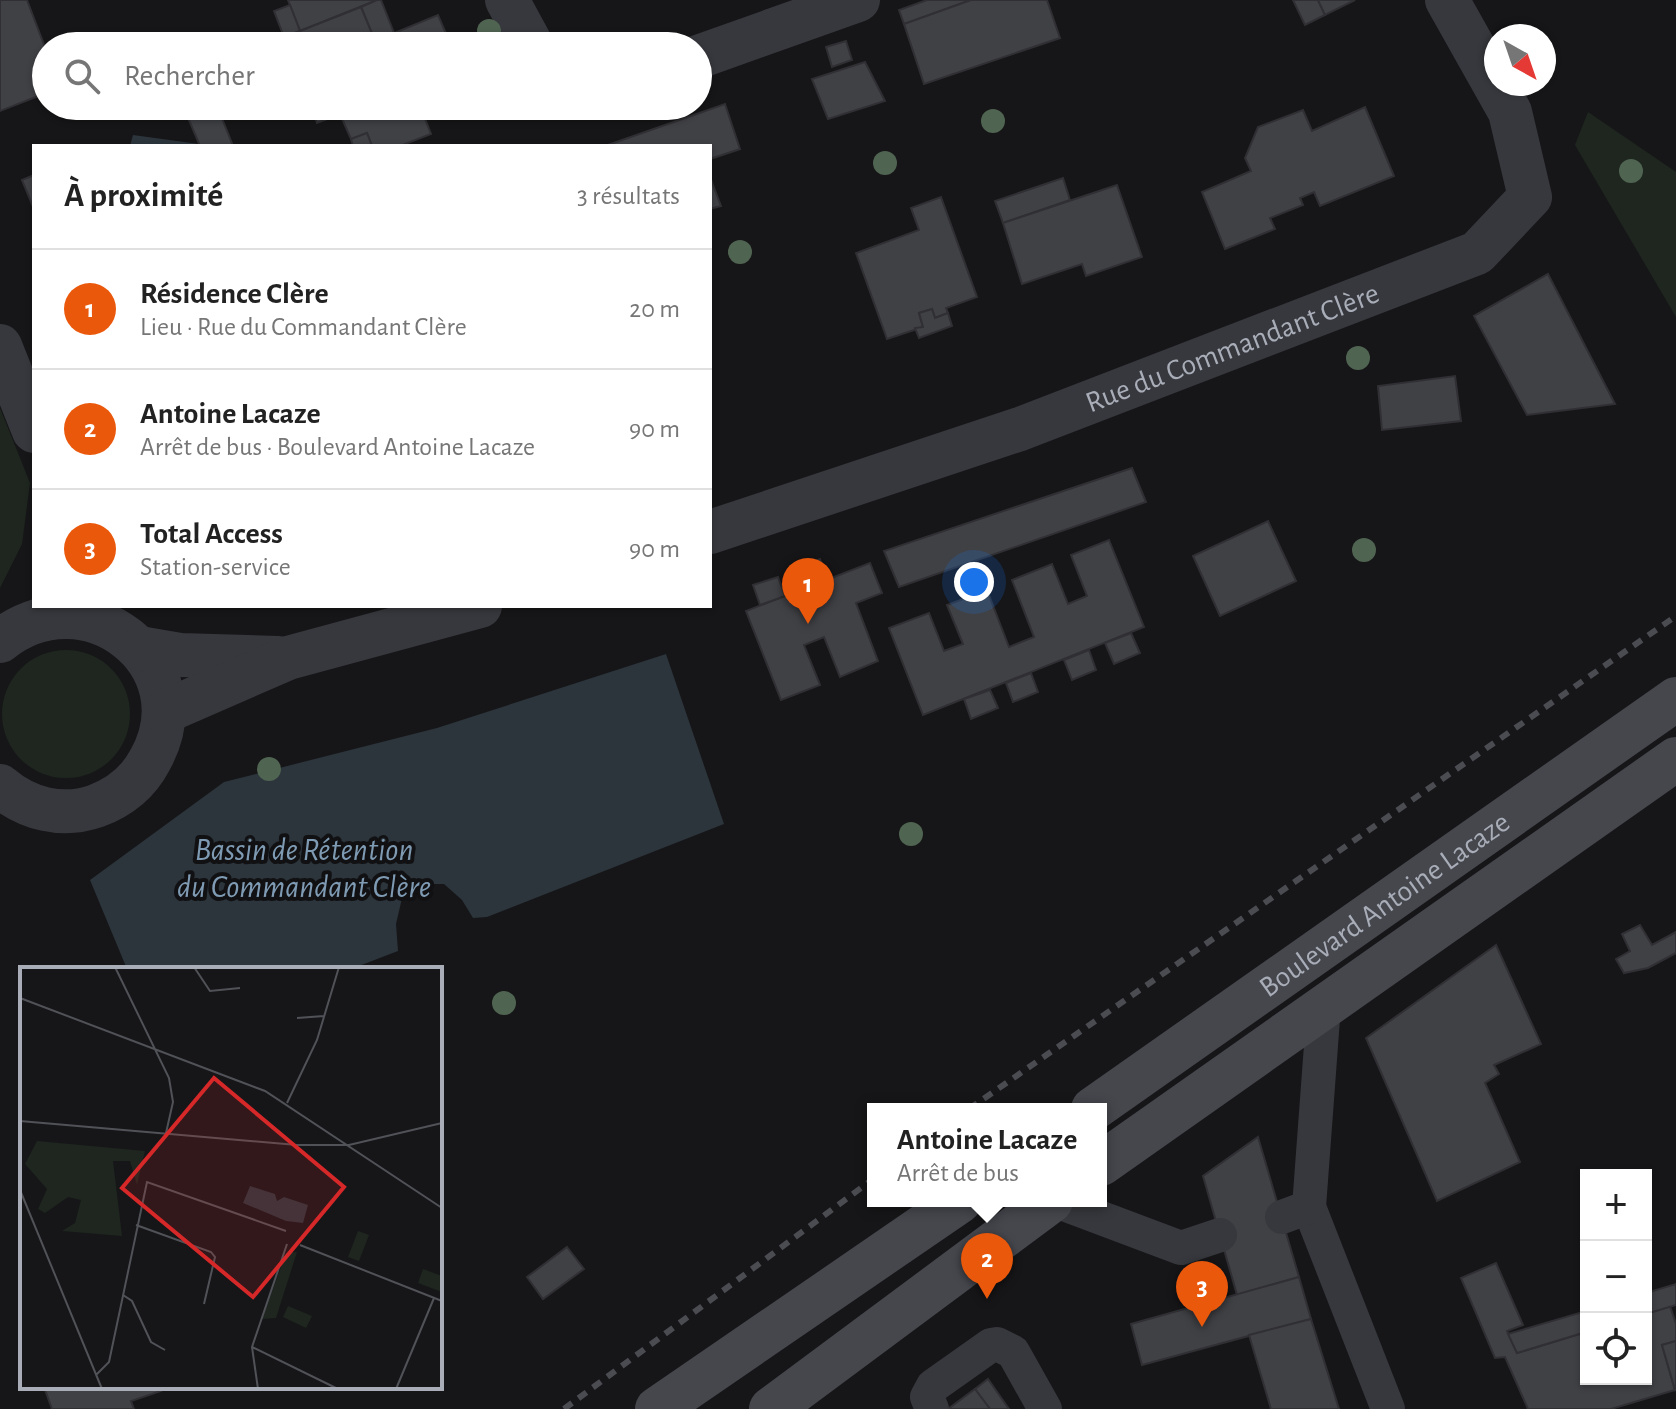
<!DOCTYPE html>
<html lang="fr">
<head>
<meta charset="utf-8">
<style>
  :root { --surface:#fff; --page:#f6f6f6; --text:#222; --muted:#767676; --line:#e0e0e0; --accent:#ea580c }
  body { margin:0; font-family:"Alegreya Sans",sans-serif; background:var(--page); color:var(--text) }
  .controls { position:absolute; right:24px; bottom:24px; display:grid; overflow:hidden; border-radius:0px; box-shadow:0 2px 6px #0004 }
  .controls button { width:72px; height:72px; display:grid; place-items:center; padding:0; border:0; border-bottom:2px solid var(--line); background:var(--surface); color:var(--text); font:40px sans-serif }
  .compass { position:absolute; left:1484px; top:24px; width:72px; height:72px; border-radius:50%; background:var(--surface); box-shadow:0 2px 6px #0004; rotate:140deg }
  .you { position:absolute; left:974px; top:582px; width:28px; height:28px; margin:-20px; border:6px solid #fff; border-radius:50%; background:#1a73e8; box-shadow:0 0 0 12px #1a73e833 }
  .badge { display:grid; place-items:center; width:52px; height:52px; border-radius:50%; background:var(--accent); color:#fff; font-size:26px; font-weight:700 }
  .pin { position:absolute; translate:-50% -66px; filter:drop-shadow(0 2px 4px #0008) }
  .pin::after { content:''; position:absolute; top:42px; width:28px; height:24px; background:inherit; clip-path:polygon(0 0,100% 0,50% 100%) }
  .popup { position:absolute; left:867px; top:1103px; width:240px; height:104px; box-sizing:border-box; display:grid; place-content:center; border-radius:0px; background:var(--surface); filter:drop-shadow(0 2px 6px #0005); font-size:26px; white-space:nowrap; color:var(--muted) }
  .popup b { font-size:30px; color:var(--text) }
  .popup::after { content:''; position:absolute; left:50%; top:100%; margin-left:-16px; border:16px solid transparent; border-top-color:var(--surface) }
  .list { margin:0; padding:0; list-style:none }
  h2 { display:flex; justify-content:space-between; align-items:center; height:104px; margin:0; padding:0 32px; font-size:34px }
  h2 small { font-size:26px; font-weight:400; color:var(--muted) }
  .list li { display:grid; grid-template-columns:52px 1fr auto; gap:24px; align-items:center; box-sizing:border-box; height:120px; padding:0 32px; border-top:2px solid var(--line) }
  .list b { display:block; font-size:30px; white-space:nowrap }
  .list p { margin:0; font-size:26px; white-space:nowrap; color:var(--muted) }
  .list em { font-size:26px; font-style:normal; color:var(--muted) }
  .icon { flex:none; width:44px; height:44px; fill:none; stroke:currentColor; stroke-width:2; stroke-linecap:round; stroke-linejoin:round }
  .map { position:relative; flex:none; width:1676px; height:1409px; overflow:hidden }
  .search { position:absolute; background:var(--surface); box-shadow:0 2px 6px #0004; left:32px; top:32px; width:680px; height:88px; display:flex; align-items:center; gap:20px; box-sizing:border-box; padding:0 28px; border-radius:44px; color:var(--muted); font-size:30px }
  .panel { position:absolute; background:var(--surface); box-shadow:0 2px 6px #0004; left:32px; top:144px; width:680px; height:464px; border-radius:0px }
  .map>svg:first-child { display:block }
</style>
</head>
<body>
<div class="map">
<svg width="1676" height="1409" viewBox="0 0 1676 1409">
  <rect width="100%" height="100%" fill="#161618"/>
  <g fill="#1e261f">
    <polygon points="1588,112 1676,172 1676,317 1575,145"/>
    <polygon points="0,408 30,483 22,544 0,588"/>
    <circle cx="66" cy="714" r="64"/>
  </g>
  <g fill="#2c353c">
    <polygon points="133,135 206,145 130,146"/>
    <polygon points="666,654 724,824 487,917 473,918 462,900 444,884 423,884 403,894 396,924 398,951 351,969 127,969 90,880 224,782 437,728"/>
  </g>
  <g fill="#404145" stroke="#303034" stroke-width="2">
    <polygon points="0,0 27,0 46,50 46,93 0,111"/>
    <polygon points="288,0 377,0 300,31"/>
    <polygon points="377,0 381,0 394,33 375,41 361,7"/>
    <polygon points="927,0 971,0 904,24 899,10"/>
    <polygon points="971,0 1047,0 1060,38 924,84 904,24"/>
    <polygon points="1293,0 1318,0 1325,15 1305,25"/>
    <polygon points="1318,0 1355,0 1325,15"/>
    <polygon points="290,5 300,31 284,37 274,11"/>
    <polygon points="361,7 375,41 438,15 450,43 442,46 262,46"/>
    <polygon points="846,41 852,60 832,67 826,47"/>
    <polygon points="865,62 885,101 828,119 812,79"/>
    <polygon points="725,104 740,149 710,159 710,146 605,146"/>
    <polygon points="183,106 217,106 233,146 200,146"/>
    <polygon points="312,106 329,106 333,117 317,123"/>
    <polygon points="329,106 420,106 431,134 400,146 372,146 367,133 351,139 340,114 333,117"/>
    <polygon points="1365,107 1394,176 1320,206 1314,192 1300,198 1303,205 1270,218 1275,229 1225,249 1202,192 1251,171 1245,158 1258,127 1303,110 1312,131"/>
    <polygon points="367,133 372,146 353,146 351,139"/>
    <polygon points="34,175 34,209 22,180"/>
    <polygon points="710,177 721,206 710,209"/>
    <polygon points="1063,178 1070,200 1003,223 995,201"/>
    <polygon points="1117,185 1142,257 1086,276 1082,264 1022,284 1003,223"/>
    <polygon points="941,197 977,297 946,308 948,313 935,318 932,309 919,313 923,327 887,339 856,253 919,230 911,208"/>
    <polygon points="1548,274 1615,404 1527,415 1474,316"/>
    <polygon points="932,309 935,318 948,313 952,326 919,338 915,328 923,327 919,313"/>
    <polygon points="1455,376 1461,421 1382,430 1378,386"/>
    <polygon points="1132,468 1146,502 899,587 884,551"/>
    <polygon points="1268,521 1296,581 1220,616 1193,556"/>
    <polygon points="1109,540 1144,627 923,715 889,628 929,613 944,651 963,644 947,605 987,590 1009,647 1034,637 1012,580 1052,564 1068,604 1087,596 1071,555"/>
    <polygon points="820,559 827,580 802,589 794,569"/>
    <polygon points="870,563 882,593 856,603 878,661 840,677 824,637 804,645 820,685 781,700 746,611"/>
    <polygon points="778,577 785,596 760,605 753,585"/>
    <polygon points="1131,633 1140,653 1114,664 1105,643"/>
    <polygon points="1089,650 1096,670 1072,680 1064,660"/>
    <polygon points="1031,673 1038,692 1013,702 1006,683"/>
    <polygon points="990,690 998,708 971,719 964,699"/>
    <polygon points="1640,925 1652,945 1676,932 1676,953 1648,968 1624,973 1616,959 1630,951 1622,934"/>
    <polygon points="1496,945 1541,1044 1494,1065 1499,1074 1485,1083 1520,1162 1437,1201 1366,1038"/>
    <polygon points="1258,1137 1299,1277 1237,1295 1203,1176"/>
    <polygon points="567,1247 584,1269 543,1299 527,1277"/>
    <polygon points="1496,1263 1523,1325 1507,1331 1517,1353 1586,1332 1586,1379 1646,1379 1646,1314 1670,1306 1676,1324 1676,1341 1662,1345 1675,1390 1611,1409 1528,1409 1505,1357 1495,1358 1461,1278"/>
    <polygon points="1299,1277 1311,1319 1142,1365 1131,1324"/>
    <polygon points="1676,1284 1676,1305 1646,1314 1646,1293"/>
    <polygon points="1586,1311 1586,1332 1517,1353 1508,1334"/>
    <polygon points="1311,1319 1339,1409 1271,1409 1249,1335"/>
    <polygon points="1676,1341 1676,1389 1675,1390 1662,1345"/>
    <polygon points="988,1379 1009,1409 990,1409 975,1389"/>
    <polygon points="44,1387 159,1387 161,1391 131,1401 134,1409 52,1409"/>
    <polygon points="975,1389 990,1409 948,1409"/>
  </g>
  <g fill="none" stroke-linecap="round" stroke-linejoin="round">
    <g stroke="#37383d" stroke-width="34">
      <polyline points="1056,1201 1181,1248 1220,1235"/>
      <polyline points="1309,1207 1388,1409"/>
      <polyline points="1282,1217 1309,1207 1324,1005"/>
      <polyline points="932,1409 927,1397 933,1386 991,1345 997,1344 1013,1352 1045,1409"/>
    </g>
    <g stroke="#37383d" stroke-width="44">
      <polyline points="507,0 532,46"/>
      <polyline points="698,57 858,0"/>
      <polyline points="0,346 34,431"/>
      <path id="s1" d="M710 532 1020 429 1477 253 1530 197 1510 112 1447 0"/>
      <path d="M0 641C86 572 204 664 150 760 138 783 120 797 96 806 62 818 27 809 0 786"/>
      <polyline points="139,648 180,655 278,658"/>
      <polyline points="164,712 288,658 480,606"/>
    </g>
    <g stroke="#45474d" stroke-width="44">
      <path id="s2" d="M1093 1109 1676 699"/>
      <polyline points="1101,1164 1676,759"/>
      <polyline points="657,1409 960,1201"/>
      <polyline points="771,1409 1051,1201"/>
    </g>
    <g stroke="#4a4c52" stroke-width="6" stroke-dasharray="10 8" stroke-linecap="butt">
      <polyline points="969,1109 1676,616"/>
      <polyline points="564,1409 873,1179"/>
    </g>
  </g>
  <g fill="#506452">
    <circle cx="489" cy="31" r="12"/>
    <circle cx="993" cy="121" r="12"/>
    <circle cx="885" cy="163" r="12"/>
    <circle cx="1631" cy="171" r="12"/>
    <circle cx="740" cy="252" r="12"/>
    <circle cx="1358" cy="358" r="12"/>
    <circle cx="1364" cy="550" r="12"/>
    <circle cx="269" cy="769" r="12"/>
    <circle cx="911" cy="834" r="12"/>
    <circle cx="504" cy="1003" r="12"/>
  </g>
  <g text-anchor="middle" stroke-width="8" stroke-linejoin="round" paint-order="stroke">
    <g font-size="30" fill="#a8adb8" stroke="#111113">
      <text dy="10" stroke="none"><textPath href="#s1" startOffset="554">Rue du Commandant Clère</textPath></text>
      <text dy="10" stroke="none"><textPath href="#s2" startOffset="356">Boulevard Antoine Lacaze</textPath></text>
    </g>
    <g font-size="32" font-style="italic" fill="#7f9bb3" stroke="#111113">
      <text x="304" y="860">Bassin de Rétention<tspan x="304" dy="37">du Commandant Clère</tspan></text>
    </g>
  </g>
  <g transform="translate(20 967)">
    <rect width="422" height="422" fill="#161618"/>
    <path d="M17 174 125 184 117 218 110 194H93L102 269 42 264 55 256 61 233 48 230 25 246 18 242 27 222 5 197ZM338 264 349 268 339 294 328 290ZM277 285 256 351 242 352 266 286ZM403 302 422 309V325L398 316ZM268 339 292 349 286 361 263 350Z" fill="#1e261f"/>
    <path d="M230 219 255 227 257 234 264 230 288 238 283 256 266 254 223 236Z" fill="#2c353c"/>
    <path fill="none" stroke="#505258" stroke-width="2" d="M95 0 149 111 153 135 146 166M174 0 190 24 220 21M0 31 245 124 422 241M277 51 304 49M267 136 297 73 319 0M0 154 277 178H329L422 156M0 223 82 422M116 258 191 285 195 290 184 337M280 278 422 334M103 328 112 334 131 375 145 383M232 380 318 422M76 408 89 395 127 215 266 264M238 422 232 380 267 277M376 422 414 331"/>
    <path fill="#d62828" fill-opacity="0.15" stroke="#d62828" stroke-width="4" d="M194 111 324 220 233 330 102 221Z"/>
    <rect width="422" height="422" fill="none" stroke="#a8adb8" stroke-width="4"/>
  </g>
</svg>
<div class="controls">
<button>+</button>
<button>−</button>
<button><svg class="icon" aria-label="locate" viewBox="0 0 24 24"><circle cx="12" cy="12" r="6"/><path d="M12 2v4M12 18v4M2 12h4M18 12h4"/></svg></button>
</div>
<svg class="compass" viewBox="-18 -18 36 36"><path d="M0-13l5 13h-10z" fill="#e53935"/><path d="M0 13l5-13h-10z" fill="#767676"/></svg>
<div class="you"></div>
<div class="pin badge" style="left:808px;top:624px">1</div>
<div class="pin badge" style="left:987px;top:1299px">2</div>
<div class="popup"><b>Antoine Lacaze</b>Arrêt de bus</div>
<div class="pin badge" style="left:1202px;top:1327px">3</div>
<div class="search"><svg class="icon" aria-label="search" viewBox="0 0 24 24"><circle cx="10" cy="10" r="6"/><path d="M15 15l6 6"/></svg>Rechercher</div>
<section class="panel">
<h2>À proximité<small>3 résultats</small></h2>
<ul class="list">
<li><span class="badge">1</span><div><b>Résidence Clère</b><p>Lieu · Rue du Commandant Clère</p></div><em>20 m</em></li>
<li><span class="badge">2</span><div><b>Antoine Lacaze</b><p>Arrêt de bus · Boulevard Antoine Lacaze</p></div><em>90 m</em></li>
<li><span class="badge">3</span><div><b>Total Access</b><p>Station-service</p></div><em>90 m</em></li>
</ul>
</section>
</div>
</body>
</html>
